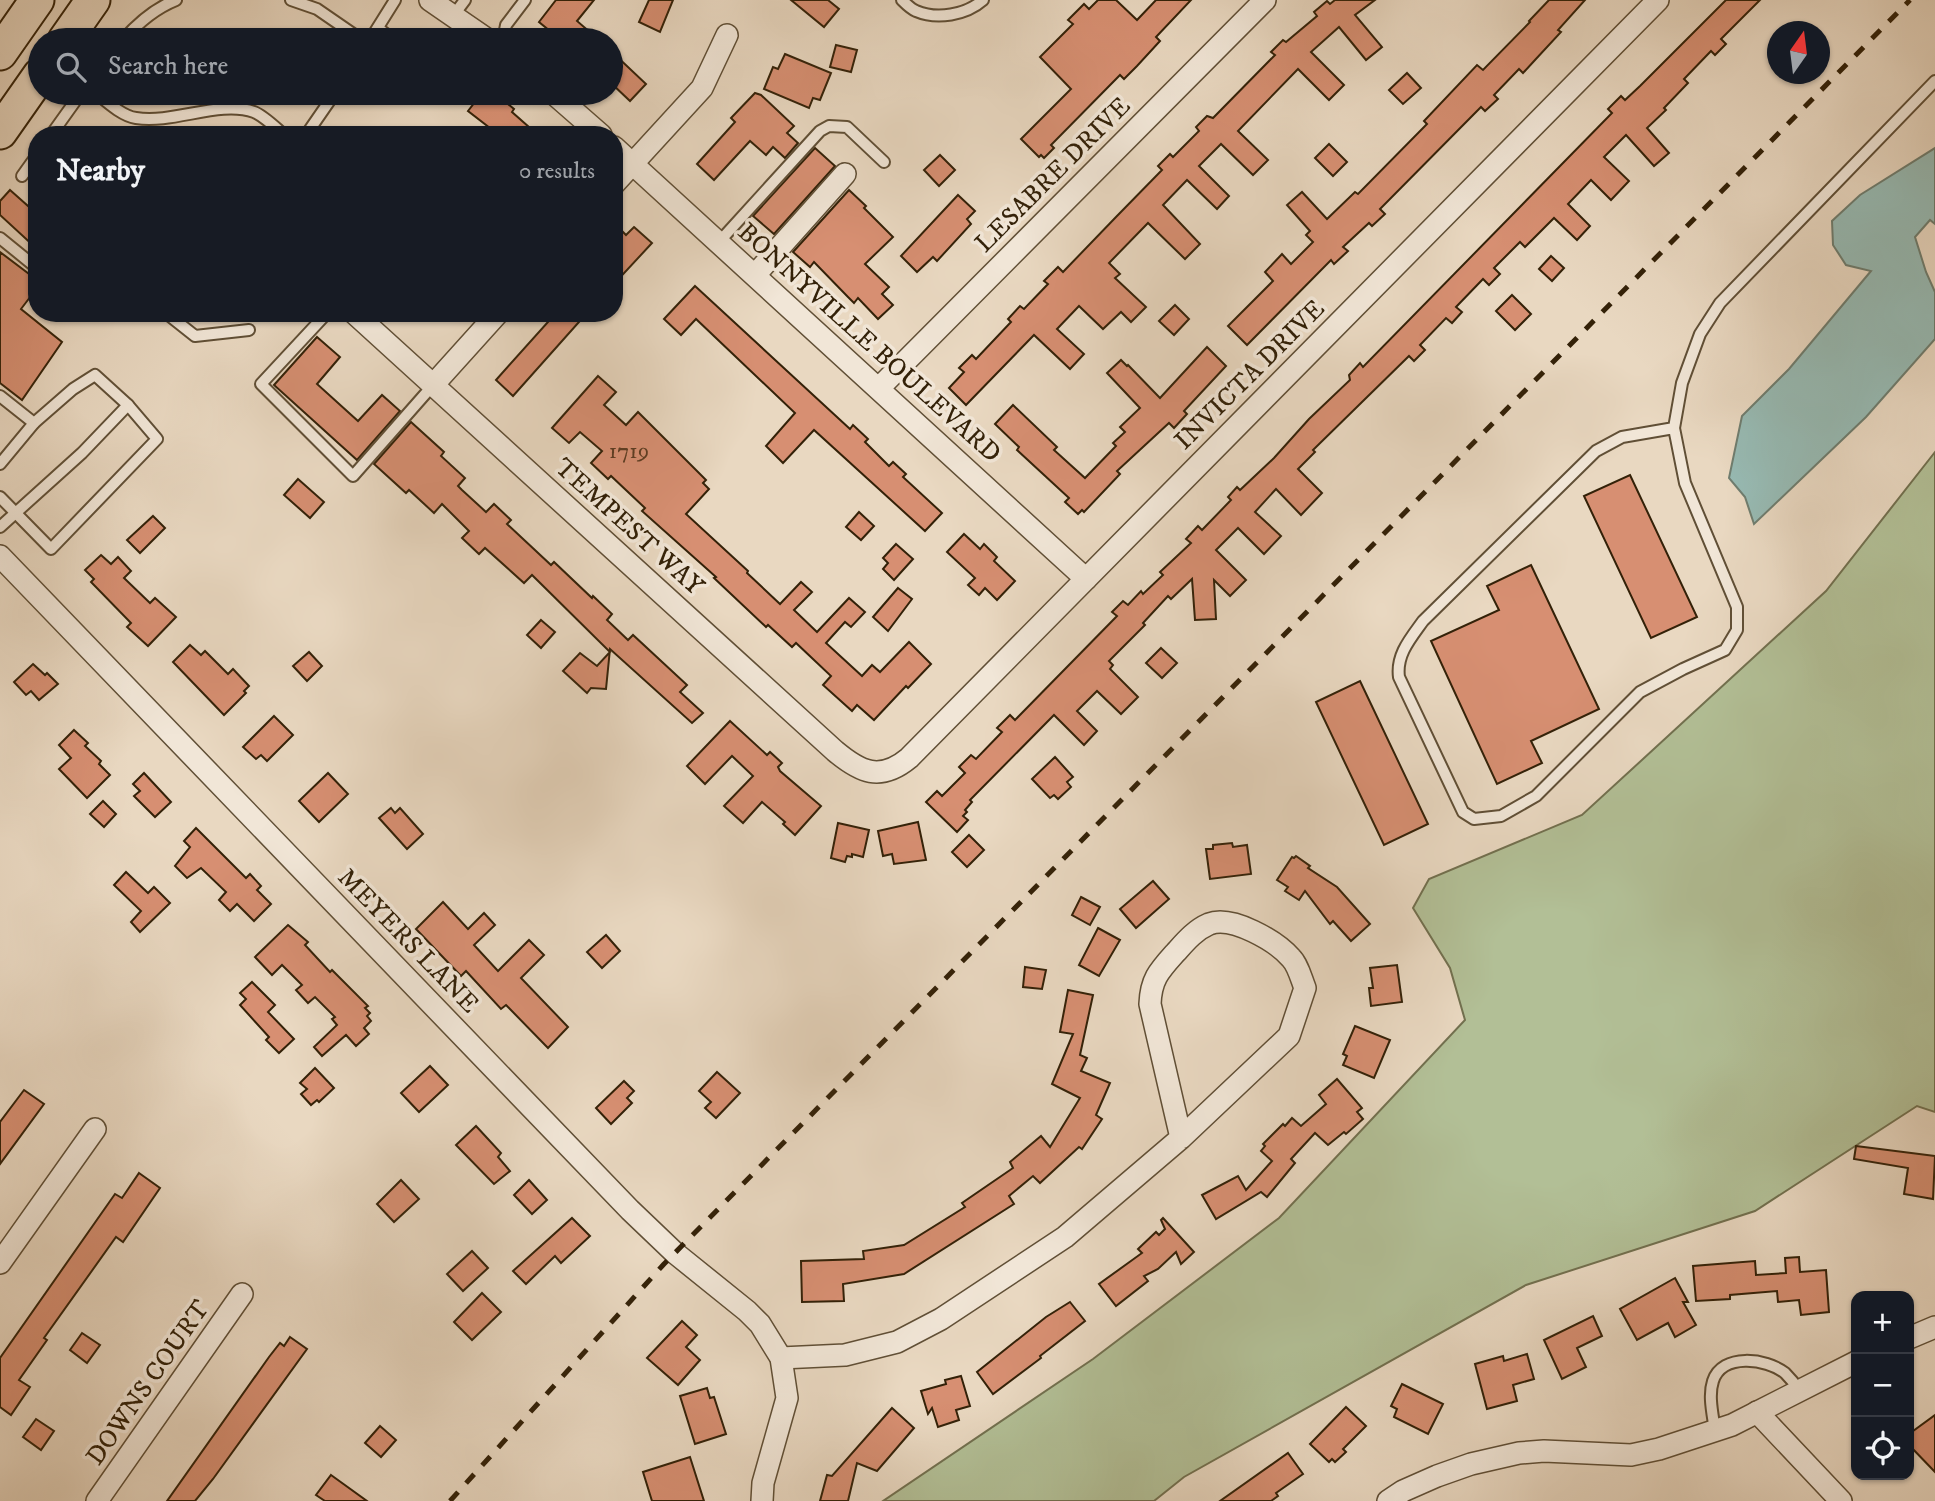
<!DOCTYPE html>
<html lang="en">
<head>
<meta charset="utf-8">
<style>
  :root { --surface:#171b24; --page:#20242c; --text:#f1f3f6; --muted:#9ea1a6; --line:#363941 }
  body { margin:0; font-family:"IM FELL DW Pica",serif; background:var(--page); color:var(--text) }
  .controls { position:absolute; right:21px; bottom:21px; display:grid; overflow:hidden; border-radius:14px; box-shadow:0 2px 5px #0004 }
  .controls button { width:63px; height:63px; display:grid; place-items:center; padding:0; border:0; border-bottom:2px solid var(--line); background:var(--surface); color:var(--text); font:35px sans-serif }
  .compass { position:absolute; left:1767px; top:21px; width:63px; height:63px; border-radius:50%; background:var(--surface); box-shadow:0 2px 5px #0004; rotate:14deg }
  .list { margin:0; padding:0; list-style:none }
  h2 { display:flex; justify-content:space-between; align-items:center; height:91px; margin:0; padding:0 28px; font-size:30px }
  h2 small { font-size:23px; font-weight:400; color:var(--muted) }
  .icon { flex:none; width:38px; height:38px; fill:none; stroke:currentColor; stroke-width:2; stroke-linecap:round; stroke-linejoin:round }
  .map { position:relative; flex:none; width:1935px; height:1501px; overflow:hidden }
  .search { position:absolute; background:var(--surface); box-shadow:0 2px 5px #0004; left:28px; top:28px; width:595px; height:77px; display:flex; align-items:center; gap:18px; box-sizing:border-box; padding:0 24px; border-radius:38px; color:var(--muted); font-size:26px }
  .panel { position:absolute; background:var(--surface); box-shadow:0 2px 5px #0004; left:28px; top:126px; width:595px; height:196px; border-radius:28px }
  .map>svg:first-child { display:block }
</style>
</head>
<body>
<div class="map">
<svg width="1935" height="1501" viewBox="0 0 1935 1501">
  <rect width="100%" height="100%" fill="#e9d8c1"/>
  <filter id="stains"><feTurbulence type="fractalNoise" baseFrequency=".00286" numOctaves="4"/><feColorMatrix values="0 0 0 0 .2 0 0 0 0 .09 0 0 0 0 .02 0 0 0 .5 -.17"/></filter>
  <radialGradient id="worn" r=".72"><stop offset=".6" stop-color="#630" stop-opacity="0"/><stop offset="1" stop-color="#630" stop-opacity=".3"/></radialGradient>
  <polygon fill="#b2bf96" stroke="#72704f" stroke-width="2" points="1935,452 1935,1112 1917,1106 1755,1211 1526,1285 1184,1477 1154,1501 883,1501 1093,1359 1279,1218 1465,1020 1450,968 1413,908 1429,879 1582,815 1826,591"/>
  <polygon fill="#97bab3" stroke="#6f7d6f" stroke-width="2" points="1935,148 1935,224 1930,220 1915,237 1926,272 1935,292 1935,339 1866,417 1754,524 1745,497 1729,478 1742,416 1789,369 1871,271 1846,265 1833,245 1832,221 1860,195"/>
  <g fill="#d78f72" stroke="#332108" stroke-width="2">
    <polygon points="556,0 594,0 577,21 599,40 561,40 539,22"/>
    <polygon points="649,0 673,0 660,32 639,22"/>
    <polygon points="791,0 828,0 839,9 824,27"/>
    <polygon points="1098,0 1116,0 1137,20 1156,0 1191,0 1156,37 1160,41 1137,66 1124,79 1120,75 1051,145 1054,148 1044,158 1041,155 1039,157 1021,139 1071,89 1040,57 1073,24 1068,20 1084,4 1089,9"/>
    <polygon points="1335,0 1375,0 1355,15 1382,47 1366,60 1339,27 1311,52 1344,85 1329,100 1298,69 1238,131 1268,160 1253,175 1221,144 1199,166 1229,196 1217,209 1187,180 1163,205 1200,244 1185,259 1148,223 1109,263 1120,274 1115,278 1146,307 1131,322 1121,312 1103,329 1079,306 1057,329 1084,354 1070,369 1034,335 966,405 949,388 964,372 959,368 972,355 976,359 1011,322 1008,319 1020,306 1024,309 1048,284 1044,281 1058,267 1063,272 1116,217 1162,170 1158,166 1170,154 1173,157 1199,131 1196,127 1207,116 1213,118 1275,55 1271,52 1283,40 1286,42 1317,16 1314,12 1327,1 1330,4"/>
    <polygon points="1549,0 1585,0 1558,30 1561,32 1535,60 1523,73 1519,69 1494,95 1498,99 1485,111 1481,107 1380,209 1385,214 1372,226 1369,223 1343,247 1348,251 1334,264 1331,260 1247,345 1228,326 1273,281 1265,272 1282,254 1291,264 1313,242 1306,235 1310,231 1287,205 1302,192 1327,219 1355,192 1358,194 1427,124 1424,121 1477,65 1483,70 1530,22 1529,21"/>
    <polygon points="1726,0 1760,0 1721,39 1726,44 1715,55 1711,51 1684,79 1688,83 1664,108 1666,110 1647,128 1669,153 1654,166 1626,135 1604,157 1629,181 1611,200 1591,180 1568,204 1590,226 1577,240 1554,218 1525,247 1520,242 1494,268 1500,274 1489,285 1483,279 1456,307 1462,312 1452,323 1446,318 1420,345 1425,350 1414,361 1409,356 1313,450 1315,452 1298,469 1322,493 1301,515 1276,489 1255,512 1281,536 1264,554 1238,528 1216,550 1246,580 1230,596 1214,580 1216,619 1195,620 1192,579 1171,599 1168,596 1143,623 1145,625 1109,661 1113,665 1110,669 1138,697 1121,714 1097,691 1077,711 1097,731 1084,745 1054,715 970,800 972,802 965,810 967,812 963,816 968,820 957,832 926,802 937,791 942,796 965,773 959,767 971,755 976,759 1002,732 997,728 1010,715 1015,720 1117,616 1112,612 1123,601 1128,605 1141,591 1143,594 1163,575 1160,572 1191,543 1186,539 1198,526 1202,530 1231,500 1228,497 1237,487 1240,490 1274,458 1309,419 1350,380 1349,375 1360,363 1363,367 1612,113 1608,109 1621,96 1625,100 1640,86"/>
    <polygon points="836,45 857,50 851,72 830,67"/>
    <polygon points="611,51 646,84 630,101 611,83"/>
    <polygon points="785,54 831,73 820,100 813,98 809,108 764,89 773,67 778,69"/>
    <polygon points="1407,73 1421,88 1403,104 1389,90"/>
    <polygon points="482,93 493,100 497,95 514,109 512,112 538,135 499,135 468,111"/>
    <polygon points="755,93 761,95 794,126 787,133 798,143 785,158 773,147 766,155 750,141 714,180 697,164 735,122 731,118"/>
    <polygon points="1329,144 1347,162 1333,176 1315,158"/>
    <polygon points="815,148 835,166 774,234 753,216"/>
    <polygon points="940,155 955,170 939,186 924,170"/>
    <polygon points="10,190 37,214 37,249 0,215 0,201"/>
    <polygon points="849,190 866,206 864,208 893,237 865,264 889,287 882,294 893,305 878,319 858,298 854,303 848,297 814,262 810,267 793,252"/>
    <polygon points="958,195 975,211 967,219 971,224 937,261 933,257 917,272 901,256"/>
    <polygon points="634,227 652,243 614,284 614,240 622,231 626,235"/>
    <polygon points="0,252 37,280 37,288 21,309 62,342 22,400 0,383"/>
    <polygon points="1551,256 1564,268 1552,281 1539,269"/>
    <polygon points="695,286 850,429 853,425 868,439 865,442 889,466 893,462 906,474 903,477 942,513 925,531 814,430 783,463 766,446 795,413 696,319 681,335 664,319"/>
    <polygon points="1512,295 1531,314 1515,330 1496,311"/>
    <polygon points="1175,305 1189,319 1174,335 1159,321"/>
    <polygon points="556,313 587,313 513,396 496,380"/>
    <polygon points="317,337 340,357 317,384 358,421 382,395 400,411 357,460 274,385"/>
    <polygon points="1207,347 1226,366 1184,411 1187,414 1174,428 1169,423 1117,471 1120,474 1084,512 1082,510 1078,514 1065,502 1069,498 1017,450 1019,447 995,424 1013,405 1057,447 1054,450 1085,478 1116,446 1113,443 1125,432 1120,427 1140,408 1107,373 1121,360 1127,366 1128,365 1160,398"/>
    <polygon points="598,376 616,392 604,405 626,425 638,412 706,480 703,483 709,489 686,514 748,571 747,573 780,604 801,582 812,592 794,610 817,632 849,598 865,612 851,627 845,622 826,643 862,676 872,665 880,672 909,642 931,664 908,688 906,686 874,720 857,705 852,711 823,685 831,676 796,643 792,647 768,625 766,627 714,578 716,577 642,511 645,508 611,476 608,479 591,463 602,451 580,432 569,443 552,428"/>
    <polygon points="411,422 444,452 441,456 465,478 458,486 462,490 486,512 494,504 511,520 507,524 551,565 554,562 592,598 593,596 612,614 607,620 628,640 633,635 687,685 680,692 703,713 692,723 610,649 606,689 591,688 587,693 563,671 580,653 597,666 610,652 532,575 524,583 485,548 479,554 462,538 469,531 442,504 434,513 409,490 406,493 374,464"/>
    <polygon points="1630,475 1697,617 1651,638 1584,496"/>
    <polygon points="298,479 324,502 310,518 284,495"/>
    <polygon points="859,512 874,526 861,540 846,527"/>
    <polygon points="153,516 165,528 140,553 127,540"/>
    <polygon points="964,534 980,549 984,544 997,557 994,561 1015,581 997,600 985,588 979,595 968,585 975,578 947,552"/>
    <polygon points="896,544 913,559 894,580 883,569 888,563 883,558"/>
    <polygon points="101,555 111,564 118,557 131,571 124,578 150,603 155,598 176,617 148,646 127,627 131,623 91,582 94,579 85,570"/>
    <polygon points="1531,565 1599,709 1531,741 1542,763 1497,784 1431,641 1499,610 1487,586"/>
    <polygon points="898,588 912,599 888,631 873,617"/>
    <polygon points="541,620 555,632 541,648 527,635"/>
    <polygon points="190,645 201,655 205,651 228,674 233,669 249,686 244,691 246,693 224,715 173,662"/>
    <polygon points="1161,648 1177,663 1162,678 1146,663"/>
    <polygon points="309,652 322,666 307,681 293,666"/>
    <polygon points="33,664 45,675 47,673 58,684 39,700 31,691 26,695 14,682"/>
    <polygon points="1360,681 1428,824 1384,845 1316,702"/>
    <polygon points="274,716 293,735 267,761 261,755 256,759 243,747"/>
    <polygon points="730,721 767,755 770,752 782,763 778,767 780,771 821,806 795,835 783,824 785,822 762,802 743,823 724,806 753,776 732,756 705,784 687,766"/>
    <polygon points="74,730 88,743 85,746 101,761 99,764 110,775 87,798 59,769 71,758 59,745"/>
    <polygon points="1055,757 1073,777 1067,782 1071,787 1058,799 1054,795 1050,798 1032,779"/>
    <polygon points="144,773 171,802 155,817 134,796 140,791 133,784"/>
    <polygon points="328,773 348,794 319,822 299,801"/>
    <polygon points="103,801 116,814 104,827 90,814"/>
    <polygon points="391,808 395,813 400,808 423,834 407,849 379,818"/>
    <polygon points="918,822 926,860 894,864 892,854 883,856 878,831"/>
    <polygon points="838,823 869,830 863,857 852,854 852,857 847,856 845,862 831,858"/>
    <polygon points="196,828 246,878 250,874 261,886 257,890 271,904 254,921 237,904 230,911 219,900 226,892 201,868 187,878 175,866 190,847 184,841"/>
    <polygon points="969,835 984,850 967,867 952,852"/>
    <polygon points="1232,843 1233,847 1247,845 1251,874 1210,879 1206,849 1213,849 1213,845"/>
    <polygon points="1296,856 1310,866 1308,868 1337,887 1370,924 1351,941 1333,921 1330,924 1305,891 1299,900 1285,891 1288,887 1277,880 1292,857 1294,858"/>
    <polygon points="126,872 148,893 154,887 170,903 140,932 131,922 141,911 114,885"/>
    <polygon points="1153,881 1169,899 1136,928 1120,909"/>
    <polygon points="1081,897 1100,907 1090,925 1072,915"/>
    <polygon points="443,902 468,929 484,913 495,925 474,945 498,971 529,940 544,955 521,978 568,1027 548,1048 507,1006 506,1005 501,1009 466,971 461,976 416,929"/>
    <polygon points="288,925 308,942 305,945 330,972 332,970 368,1006 365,1008 370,1013 367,1016 371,1021 364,1028 369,1034 356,1046 346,1035 322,1056 314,1047 337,1025 332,1019 335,1017 315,997 308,1003 296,990 302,985 282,965 272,975 255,957"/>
    <polygon points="1098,928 1120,940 1099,976 1079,965"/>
    <polygon points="606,935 620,951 602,968 587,952"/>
    <polygon points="1397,965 1402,1002 1371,1006 1369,988 1373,988 1370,968"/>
    <polygon points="1025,967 1046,970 1042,989 1023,987"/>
    <polygon points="252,982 275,1005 268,1012 294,1039 279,1053 266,1040 269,1037 240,1005 246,999 240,993"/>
    <polygon points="1068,990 1093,995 1080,1055 1087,1058 1081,1071 1110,1083 1096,1115 1102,1119 1082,1149 1079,1147 1040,1183 1033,1176 1009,1196 1014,1204 904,1274 843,1284 844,1301 802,1302 801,1261 864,1259 863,1251 904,1245 965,1207 962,1203 1013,1168 1010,1162 1041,1136 1050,1147 1080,1098 1052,1084 1073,1034 1060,1032"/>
    <polygon points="1355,1026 1390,1040 1374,1078 1343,1065 1347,1056 1343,1054"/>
    <polygon points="430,1066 448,1085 419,1112 401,1093"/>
    <polygon points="315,1068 334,1088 319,1102 317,1100 311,1105 301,1094 307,1089 300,1083"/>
    <polygon points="717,1072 740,1093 716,1118 705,1108 711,1102 699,1091"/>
    <polygon points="1337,1079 1362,1108 1357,1112 1363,1119 1346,1134 1344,1132 1328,1145 1315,1133 1291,1159 1295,1163 1267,1197 1261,1192 1216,1219 1202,1195 1238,1176 1246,1190 1272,1161 1261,1151 1265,1146 1263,1144 1283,1124 1285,1126 1292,1118 1301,1126 1326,1104 1319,1095"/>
    <polygon points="624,1081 634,1091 627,1098 632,1103 611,1124 596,1108"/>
    <polygon points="24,1090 44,1104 0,1164 0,1122"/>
    <polygon points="476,1126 501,1153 498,1157 510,1171 494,1184 456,1145"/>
    <polygon points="1856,1146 1935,1156 1933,1199 1904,1194 1908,1168 1854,1159"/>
    <polygon points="139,1173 160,1188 123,1242 116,1237 44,1338 47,1340 19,1380 30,1387 11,1415 0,1407 0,1358 115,1194 122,1198"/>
    <polygon points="401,1180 419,1199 394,1222 377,1204"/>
    <polygon points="529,1180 547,1200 532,1214 514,1195"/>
    <polygon points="572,1218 590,1236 561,1263 555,1256 526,1284 513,1271"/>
    <polygon points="1163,1218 1194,1252 1181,1264 1176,1252 1158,1269 1144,1276 1148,1281 1116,1306 1099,1284 1142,1253 1138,1249 1156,1232 1159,1235 1165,1229 1161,1220"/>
    <polygon points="472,1251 488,1268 463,1291 447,1274"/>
    <polygon points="1799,1257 1800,1272 1826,1270 1829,1312 1801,1315 1799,1300 1778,1302 1777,1291 1730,1295 1730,1299 1696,1301 1693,1266 1755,1261 1756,1275 1786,1273 1785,1258"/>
    <polygon points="1675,1278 1688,1302 1683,1302 1696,1325 1675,1337 1668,1323 1637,1340 1620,1309"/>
    <polygon points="482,1293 501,1312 472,1340 454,1322"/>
    <polygon points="1070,1302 1085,1321 1040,1356 1041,1358 993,1394 977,1372 1046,1317"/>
    <polygon points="1593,1316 1602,1336 1577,1348 1586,1367 1562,1379 1544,1340"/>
    <polygon points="682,1321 697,1335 686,1347 700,1360 678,1385 647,1358"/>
    <polygon points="82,1333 100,1345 87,1363 70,1350"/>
    <polygon points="290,1337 307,1349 213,1479 195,1501 167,1501 269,1357 280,1343 284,1346"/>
    <polygon points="1527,1354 1534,1379 1513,1385 1517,1401 1487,1409 1475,1364 1503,1356 1504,1361"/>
    <polygon points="961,1376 970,1406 956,1410 959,1420 938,1427 932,1408 928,1414 921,1391 946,1384 945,1380"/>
    <polygon points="1402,1384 1443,1404 1428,1434 1394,1417 1397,1409 1391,1406"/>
    <polygon points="707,1388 710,1398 714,1397 726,1434 695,1444 680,1396"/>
    <polygon points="1346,1407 1366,1426 1343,1449 1346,1452 1335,1462 1332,1459 1329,1462 1310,1444"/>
    <polygon points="892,1408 914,1428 877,1471 857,1463 848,1501 820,1501 827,1475 832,1476"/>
    <polygon points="1935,1415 1935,1472 1909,1445 1909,1434"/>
    <polygon points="36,1419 54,1431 41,1450 23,1437"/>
    <polygon points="380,1426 396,1440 381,1457 365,1443"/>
    <polygon points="1288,1453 1303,1474 1276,1493 1278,1496 1271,1501 1220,1501"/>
    <polygon points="690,1457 704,1501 652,1501 643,1472"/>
    <polygon points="331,1475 367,1501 325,1501 316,1495"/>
  </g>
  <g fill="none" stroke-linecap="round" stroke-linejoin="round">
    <g stroke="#604f36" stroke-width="14">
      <g id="lane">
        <polyline points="291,0 317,9 362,40"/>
        <path d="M902 0C906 4 911 9 916 11 937 20 966 15 983 0"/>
        <polyline points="453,16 465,0"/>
        <polyline points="378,28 394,40"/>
        <path d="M123 40C137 24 156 8 176 0"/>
        <polyline points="370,40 395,0"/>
        <polyline points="503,40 506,25 525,0"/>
        <path d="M96 93C107 102 122 116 136 118 174 124 219 100 254 112 264 116 276 128 284 135"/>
        <polyline points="51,135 81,93"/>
        <polyline points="306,135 335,93"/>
        <polyline points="22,176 37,155"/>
        <polyline points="0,238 37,268"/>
        <polyline points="719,242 820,131 829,126 847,127 884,162"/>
        <polyline points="166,313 195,336 249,330"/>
        <polyline points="327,313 261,384 353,476 434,384"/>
        <polyline points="0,396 34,423 73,389 95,375 128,405 82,453 0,527"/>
        <path d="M1674 428 1622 437 1596 451 1423 621C1410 639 1396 655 1399 677L1463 812 1474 819 1501 816 1536 796 1640 692 1683 669 1725 650 1737 630V607L1685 483 1674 428 1682 383 1700 334 1720 303 1935 81"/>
        <polyline points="0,464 34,423"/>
        <polyline points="0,497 51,549 157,439 128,405"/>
        <path d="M1715 1431C1713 1415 1708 1396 1713 1381 1722 1353 1766 1358 1785 1373 1790 1378 1795 1384 1799 1390"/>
      </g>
    </g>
    <g stroke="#604f36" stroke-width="24">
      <g id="street">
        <polyline points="430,0 488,40"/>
        <polyline points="553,93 601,135"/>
        <polyline points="614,147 1086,579"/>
        <polyline points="614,184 702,88 727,35"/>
        <polyline points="755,275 845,174"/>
        <path d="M354 313 835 751C860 772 880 782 909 758L1658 0"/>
        <polyline points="434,384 498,313"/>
        <polyline points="879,388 1265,0"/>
        <polyline points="0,556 630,1210 675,1253 747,1311 760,1324 781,1358 787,1398 763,1483 762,1501"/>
        <polyline points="0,1263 95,1129"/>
        <polyline points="1909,1338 1935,1327"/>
        <path d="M781 1358 845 1355 897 1342 941 1319 1065 1237 1181 1138 1289 1036 1305 988C1301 978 1298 965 1291 958 1276 941 1232 915 1209 924 1195 930 1185 942 1176 952 1159 971 1151 979 1150 1004L1181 1138"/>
        <polyline points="1757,1412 1841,1501"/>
        <polyline points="97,1501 242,1294"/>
        <polyline points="1388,1501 1403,1491 1437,1476 1471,1464 1519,1453 1544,1451 1631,1455 1659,1449 1732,1425 1856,1362"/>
      </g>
    </g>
    <g stroke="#332108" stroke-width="37">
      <g id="primary">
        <polyline points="65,40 93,0"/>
        <polyline points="0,53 37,0"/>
        <polyline points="0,132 40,75"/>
      </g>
    </g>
    <use href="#lane" stroke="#f1e6d7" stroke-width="10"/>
    <use href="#street" stroke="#f1e6d7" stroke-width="21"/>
    <use href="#primary" stroke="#e9d8c1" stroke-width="33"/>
    <polyline stroke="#332108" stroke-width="5" stroke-dasharray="12 12" stroke-linecap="butt" points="450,1501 664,1264 1910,0"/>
  </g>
  <g text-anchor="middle" stroke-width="7" stroke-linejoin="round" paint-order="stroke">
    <g font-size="23" fill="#5c3c22">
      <text x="629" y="458">1719</text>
    </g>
    <g font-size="26" fill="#332108" stroke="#f1e6d7">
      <text transform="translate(1052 174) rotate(-45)" y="9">LESABRE DRIVE</text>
      <text transform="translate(870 342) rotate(42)" y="9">BONNYVILLE BOULEVARD</text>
      <text transform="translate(1249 374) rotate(-45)" y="9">INVICTA DRIVE</text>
      <text transform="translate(630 526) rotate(42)" y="9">TEMPEST WAY</text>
      <text transform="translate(409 940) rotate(46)" y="9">MEYERS LANE</text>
      <text transform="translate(147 1382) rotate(-55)" y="9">DOWNS COURT</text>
    </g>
  </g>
  <rect width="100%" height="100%" filter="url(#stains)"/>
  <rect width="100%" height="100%" fill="url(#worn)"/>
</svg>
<div class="controls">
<button>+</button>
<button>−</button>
<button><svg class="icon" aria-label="locate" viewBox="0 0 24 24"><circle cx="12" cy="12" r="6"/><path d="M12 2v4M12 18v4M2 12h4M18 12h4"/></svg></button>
</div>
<svg class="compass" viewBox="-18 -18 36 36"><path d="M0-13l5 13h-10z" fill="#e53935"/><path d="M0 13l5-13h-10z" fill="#9ea1a6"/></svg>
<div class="search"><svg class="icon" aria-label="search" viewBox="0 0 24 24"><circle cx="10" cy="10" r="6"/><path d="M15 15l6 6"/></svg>Search here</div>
<section class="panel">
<h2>Nearby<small>0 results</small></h2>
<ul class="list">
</ul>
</section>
</div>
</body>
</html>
